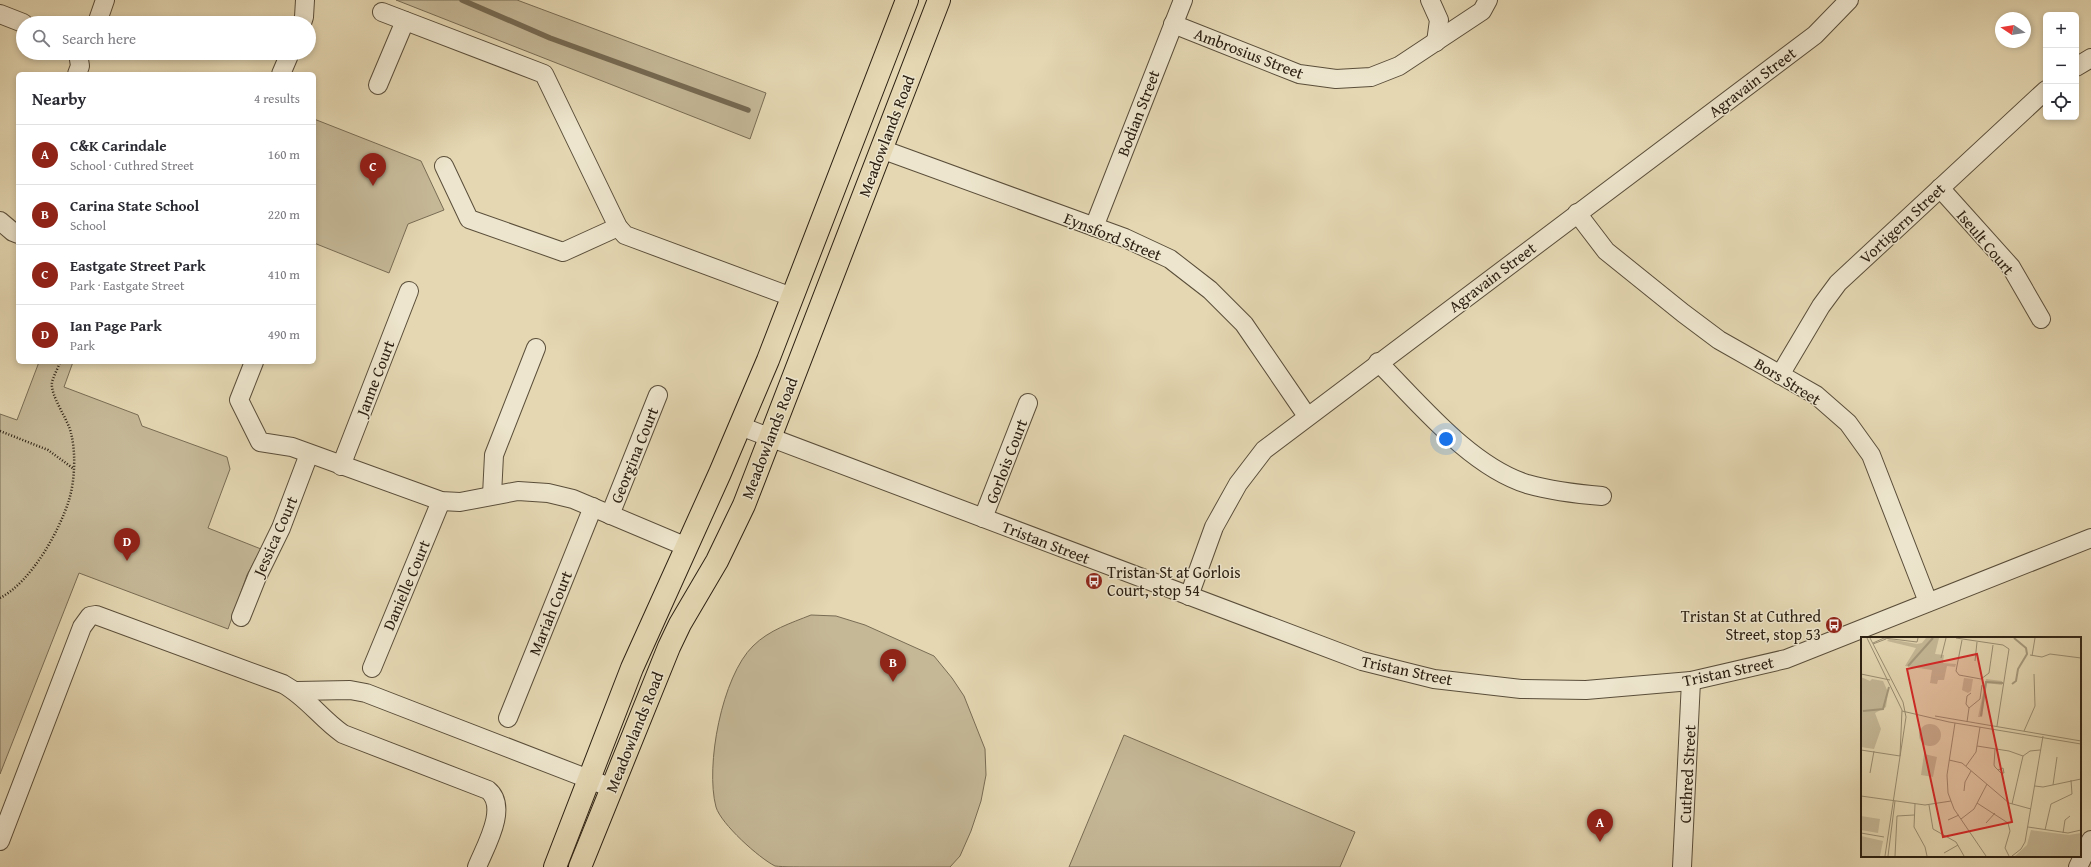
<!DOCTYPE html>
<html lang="en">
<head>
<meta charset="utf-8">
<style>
  :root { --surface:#fff; --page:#f2f2f3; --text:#2b2b33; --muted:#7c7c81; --line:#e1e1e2; --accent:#8f2418 }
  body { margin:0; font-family:"Gentium Book Plus",serif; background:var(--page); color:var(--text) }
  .controls { position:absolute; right:12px; top:12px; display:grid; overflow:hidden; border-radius:6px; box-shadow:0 2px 6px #0003 }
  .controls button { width:36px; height:36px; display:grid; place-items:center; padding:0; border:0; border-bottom:1px solid var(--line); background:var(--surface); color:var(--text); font:20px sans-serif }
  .compass { position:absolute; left:1995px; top:12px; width:36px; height:36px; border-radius:50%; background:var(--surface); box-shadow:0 2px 6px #0003; rotate:282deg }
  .you { position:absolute; left:1446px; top:439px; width:14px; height:14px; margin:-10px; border:3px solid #fff; border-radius:50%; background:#1a73e8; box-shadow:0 0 0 6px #1a73e833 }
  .badge { display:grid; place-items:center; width:26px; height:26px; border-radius:50%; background:var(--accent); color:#fff; font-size:13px; font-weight:700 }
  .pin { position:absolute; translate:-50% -33px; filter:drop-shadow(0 1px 2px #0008) }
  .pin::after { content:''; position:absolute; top:21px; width:14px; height:12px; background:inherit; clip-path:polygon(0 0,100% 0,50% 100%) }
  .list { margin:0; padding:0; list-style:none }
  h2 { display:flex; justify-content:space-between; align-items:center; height:52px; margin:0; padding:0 16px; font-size:17px }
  h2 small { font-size:13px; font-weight:400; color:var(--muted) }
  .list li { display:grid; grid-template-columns:26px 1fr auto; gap:12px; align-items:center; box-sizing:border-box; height:60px; padding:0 16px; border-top:1px solid var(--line) }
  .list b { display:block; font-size:15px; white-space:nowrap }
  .list p { margin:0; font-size:13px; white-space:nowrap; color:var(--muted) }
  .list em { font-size:13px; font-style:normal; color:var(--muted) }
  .icon { flex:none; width:22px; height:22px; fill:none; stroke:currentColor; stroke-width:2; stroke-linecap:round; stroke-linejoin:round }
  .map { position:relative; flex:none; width:2091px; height:867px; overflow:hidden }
  .search { position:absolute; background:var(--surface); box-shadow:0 2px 6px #0003; left:16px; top:16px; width:300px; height:44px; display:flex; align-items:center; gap:10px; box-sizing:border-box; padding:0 14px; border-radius:22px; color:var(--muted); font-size:15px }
  .panel { position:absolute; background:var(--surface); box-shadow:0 2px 6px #0003; left:16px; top:72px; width:300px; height:292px; border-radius:6px }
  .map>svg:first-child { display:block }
</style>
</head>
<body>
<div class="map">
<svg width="2091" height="867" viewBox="0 0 2091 867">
  <rect width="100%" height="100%" fill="#e4d7b2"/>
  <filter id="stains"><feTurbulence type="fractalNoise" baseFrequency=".005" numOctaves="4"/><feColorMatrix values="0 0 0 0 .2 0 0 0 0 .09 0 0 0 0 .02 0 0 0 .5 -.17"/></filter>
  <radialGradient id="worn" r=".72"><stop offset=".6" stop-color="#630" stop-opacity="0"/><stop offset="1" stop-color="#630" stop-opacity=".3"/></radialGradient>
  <g fill="#c5b897" stroke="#786c54">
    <polygon points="396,0 517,0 766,93 750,139"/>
    <polygon points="314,119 421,161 444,210 408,224 389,273 314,243"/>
    <polygon points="39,362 73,362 64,387 138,415 142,426 227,457 230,469 208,528 261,549 247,575 228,629 79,573 0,774 0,414 17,420"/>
    <path d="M811 615 836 616 865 625 934 656 952 678 964 696 985 749 986 775 981 801 971 831 960 856 950 867C905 867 859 867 814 867 805 867 782 867 775 866 759 858 721 824 716 807 705 766 722 676 753 646 769 630 791 623 811 615Z"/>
    <polygon points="1124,735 1355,832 1340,867 1069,867"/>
  </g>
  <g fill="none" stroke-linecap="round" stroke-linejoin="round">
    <polyline stroke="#756952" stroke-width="5.5" points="462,0 550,38 748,110"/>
    <g stroke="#5a4e3a" stroke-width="20">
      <g id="minor">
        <polyline points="1430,0 1439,20 1436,42"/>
        <polyline points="382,12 544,74 618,227 625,235 792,297"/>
        <polyline points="0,14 23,23"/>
        <polyline points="97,23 105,0"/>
        <polyline points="302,23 304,17 305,0"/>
        <polyline points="1173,24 1299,74 1336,79 1371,77 1399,66 1482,11 1488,0"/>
        <polyline points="2076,67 2091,58"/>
        <polyline points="77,74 80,66 78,53"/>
        <polyline points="281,74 290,53"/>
        <polyline points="378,85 405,21"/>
        <polyline points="881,149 1125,238 1170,259 1210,290 1244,324 1307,416"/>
        <polyline points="444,166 469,219 563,252 618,227"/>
        <polyline points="1940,188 2011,267 2041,319"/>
        <polyline points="1577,213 1606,251 1683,313 1719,340 1816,395 1848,423 1871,455 1928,602"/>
        <polyline points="0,221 13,232 18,234"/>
        <polyline points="1094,227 1183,0"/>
        <polyline points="254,362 239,400 260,442 292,447 441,501 460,502 518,491 548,493 573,499 687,547"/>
        <path d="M1378 362C1420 404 1470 466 1527 484 1552 491 1577 494 1602 496"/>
        <polyline points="1780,375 1821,306 1838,283 2046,90"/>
        <polyline points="740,426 1362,661 1434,679 1521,689 1586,690 1691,681 1786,659 2091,538"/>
        <polyline points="341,466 409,291"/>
        <polyline points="492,495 494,455 536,348"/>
        <polyline points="610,515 658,395"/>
        <polyline points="983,518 1028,403"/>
        <polyline points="1189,596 1214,527 1238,484 1264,450 1815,35 1849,0"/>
        <polyline points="241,617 257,577 281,528 309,454"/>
        <polyline points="372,668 441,501"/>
        <polyline points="297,691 350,690 366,693 612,788"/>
        <polyline points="508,718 593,507"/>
        <path d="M0 841 82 627 90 616 96 615 283 684C307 697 321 719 343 734L488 790C509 807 485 847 477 867"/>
        <polyline points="1682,867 1691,681"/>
        <polyline points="2078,867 2091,840"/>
      </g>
    </g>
    <g stroke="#2c2012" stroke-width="24">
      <g id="major">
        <polyline points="555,867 632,668 720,473 768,360 907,0"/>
        <polyline points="580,867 669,647 680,624 717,561 744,505 939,0"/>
      </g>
    </g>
    <g stroke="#2c2012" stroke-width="2.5" stroke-dasharray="1 2" stroke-linecap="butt">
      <polyline points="0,431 48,450 74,469"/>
      <path d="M0 598C31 582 59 532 69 500 75 480 76 453 71 433 68 419 50 396 52 382 54 375 58 368 60 362"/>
    </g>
    <use href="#minor" stroke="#ede5cd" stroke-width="18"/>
    <use href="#major" stroke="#e4d7b2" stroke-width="22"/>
  </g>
  <defs>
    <g id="bus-disc" transform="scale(0.9)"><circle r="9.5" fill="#8f2418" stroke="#ede5cd"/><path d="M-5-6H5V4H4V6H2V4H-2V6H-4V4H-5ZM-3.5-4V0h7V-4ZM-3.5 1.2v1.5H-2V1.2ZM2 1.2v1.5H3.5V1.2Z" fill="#fff"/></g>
  </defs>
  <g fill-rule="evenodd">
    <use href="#bus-disc" x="1094" y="581"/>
    <use href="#bus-disc" x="1834" y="625"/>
  </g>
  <g text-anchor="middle" stroke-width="3" stroke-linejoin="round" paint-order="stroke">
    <g font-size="16" fill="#2c2012" stroke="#ede5cd">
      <text transform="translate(1249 53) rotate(21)" y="6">Ambrosius Street</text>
      <text transform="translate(1752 82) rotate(-37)" y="6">Agravain Street</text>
      <text transform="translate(1138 113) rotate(-69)" y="6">Bodian Street</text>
      <text transform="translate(886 136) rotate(-69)" y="6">Meadowlands Road</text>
      <text transform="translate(1902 223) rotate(-43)" y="6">Vortigern Street</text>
      <text transform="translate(1113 236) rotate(22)" y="6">Eynsford Street</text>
      <text transform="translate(1986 242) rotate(50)" y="6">Iseult Court</text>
      <text transform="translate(1492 277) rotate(-37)" y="6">Agravain Street</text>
      <text transform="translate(375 378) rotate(-69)" y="6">Janne Court</text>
      <text transform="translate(1788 381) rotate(32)" y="6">Bors Street</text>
      <text transform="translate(769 438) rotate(-69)" y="6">Meadowlands Road</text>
      <text transform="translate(634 455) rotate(-68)" y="6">Georgina Court</text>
      <text transform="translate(1006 461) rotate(-69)" y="6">Gorlois Court</text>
      <text transform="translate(275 536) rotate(-66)" y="6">Jessica Court</text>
      <text transform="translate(1046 542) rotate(21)" y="6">Tristan Street</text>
      <text transform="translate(406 585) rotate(-67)" y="6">Danielle Court</text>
      <text transform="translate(550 613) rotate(-68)" y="6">Mariah Court</text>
      <text transform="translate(1407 670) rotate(12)" y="6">Tristan Street</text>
      <text transform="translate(1728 671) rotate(-12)" y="6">Tristan Street</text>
      <text transform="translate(634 732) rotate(-68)" y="6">Meadowlands Road</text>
      <text transform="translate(1687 774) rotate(-87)" y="6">Cuthred Street</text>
    </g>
    <g font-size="16" fill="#2c2012" stroke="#ede5cd" text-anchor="start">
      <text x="1107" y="578">Tristan St at Gorlois<tspan x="1107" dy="18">Court, stop 54</tspan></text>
      <text x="1821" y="622" text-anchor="end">Tristan St at Cuthred<tspan x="1821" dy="18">Street, stop 53</tspan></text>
    </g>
  </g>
  <g transform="translate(1861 637)">
    <rect width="220" height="220" fill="#e4d7b2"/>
    <path d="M65 1H78L74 17 83 18 82 26 95 27 94 30 86 29 83 43H77L76 47 69 46 71 33 44 29 55 11 26 4 28 2 56 7 61 6ZM0 40 9 44 11 42 22 44 27 55 25 70 14 76 20 92 13 112 0 110ZM103 41 112 42 110 54 107 56 101 53ZM125 42 141 44V48L126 46 121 80H117ZM58 98a11 11 0 1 1 22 0a11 11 0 1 1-22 0ZM63 117 76 120 72 140 60 138ZM0 179 19 182 17 196 0 193ZM170 193 208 198 220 196V219H154L166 208ZM0 199 22 204 19 219H0Z" fill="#c5b897"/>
    <path fill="none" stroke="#a5997c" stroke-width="2" d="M47 29 72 1M151 47 155 44 157 32 166 17 165 11 153 1M2 74 22 72 28 50M120 79 125 45 142 46"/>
    <path fill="none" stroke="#9a8e72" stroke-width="1" d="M6 1 41 73 39 119M9 1 42 65 45 80 24 219M95 1 142 8 148 12 136 89M101 3 95 34 98 38 120 42 128 36 132 8M12 6 23 1 56 5 57 1M12 7 25 2M169 18 181 20 189 17 220 21M171 19 174 1M80 21 85 1M114 24 116 5M0 37 29 43M108 71 105 67 106 59 110 56M41 74 88 85 220 107M74 79 220 104M106 85 108 71 119 62 121 48M94 86 86 138 87 156 93 172 125 219M163 94 174 69 173 37M116 109 148 114 162 119M134 112 133 128 134 130 140 136H143L142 131 137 133M0 113 39 119M88 123 101 126 148 166 170 172M105 129 115 115 119 90M9 136 13 114M192 148 196 120M174 149 182 150 220 142M103 154 104 145 110 134M0 159 64 168 90 164M116 166 147 186 149 194 144 211 148 219M54 167 53 190 64 210 66 219M151 167 162 119 169 114 179 113M68 168 72 192 95 205 103 219M100 182 113 172 126 147M87 183 98 178M125 186 134 176M167 190 207 196 220 193M184 193 190 167 211 157 210 143M0 196 23 200M202 196 204 183 209 179M83 216 97 208M27 219 34 164M34 219 36 179 53 178M151 219 160 212 164 205 182 99"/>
    <path fill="#d62828" fill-opacity="0.15" stroke="#d62828" stroke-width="2" d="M116 17 151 185 82 200 46 32Z"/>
    <rect width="220" height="220" fill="none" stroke="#2c2012" stroke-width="2"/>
  </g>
  <rect width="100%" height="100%" filter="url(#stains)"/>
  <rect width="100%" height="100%" fill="url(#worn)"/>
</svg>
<div class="controls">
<button>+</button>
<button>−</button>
<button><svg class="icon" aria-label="locate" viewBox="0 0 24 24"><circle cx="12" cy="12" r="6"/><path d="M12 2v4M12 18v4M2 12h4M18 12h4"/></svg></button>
</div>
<svg class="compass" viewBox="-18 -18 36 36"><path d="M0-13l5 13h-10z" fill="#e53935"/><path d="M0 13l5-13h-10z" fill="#7c7c81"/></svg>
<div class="you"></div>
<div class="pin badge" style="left:1600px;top:842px">A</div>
<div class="pin badge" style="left:893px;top:682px">B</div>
<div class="pin badge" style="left:373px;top:186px">C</div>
<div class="pin badge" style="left:127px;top:561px">D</div>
<div class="search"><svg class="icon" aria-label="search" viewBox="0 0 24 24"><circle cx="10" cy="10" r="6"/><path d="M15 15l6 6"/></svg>Search here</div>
<section class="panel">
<h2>Nearby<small>4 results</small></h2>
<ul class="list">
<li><span class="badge">A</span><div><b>C&amp;K Carindale</b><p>School · Cuthred Street</p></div><em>160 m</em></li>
<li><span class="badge">B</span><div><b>Carina State School</b><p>School</p></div><em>220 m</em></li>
<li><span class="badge">C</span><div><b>Eastgate Street Park</b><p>Park · Eastgate Street</p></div><em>410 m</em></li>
<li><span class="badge">D</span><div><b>Ian Page Park</b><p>Park</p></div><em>490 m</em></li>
</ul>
</section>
</div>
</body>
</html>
